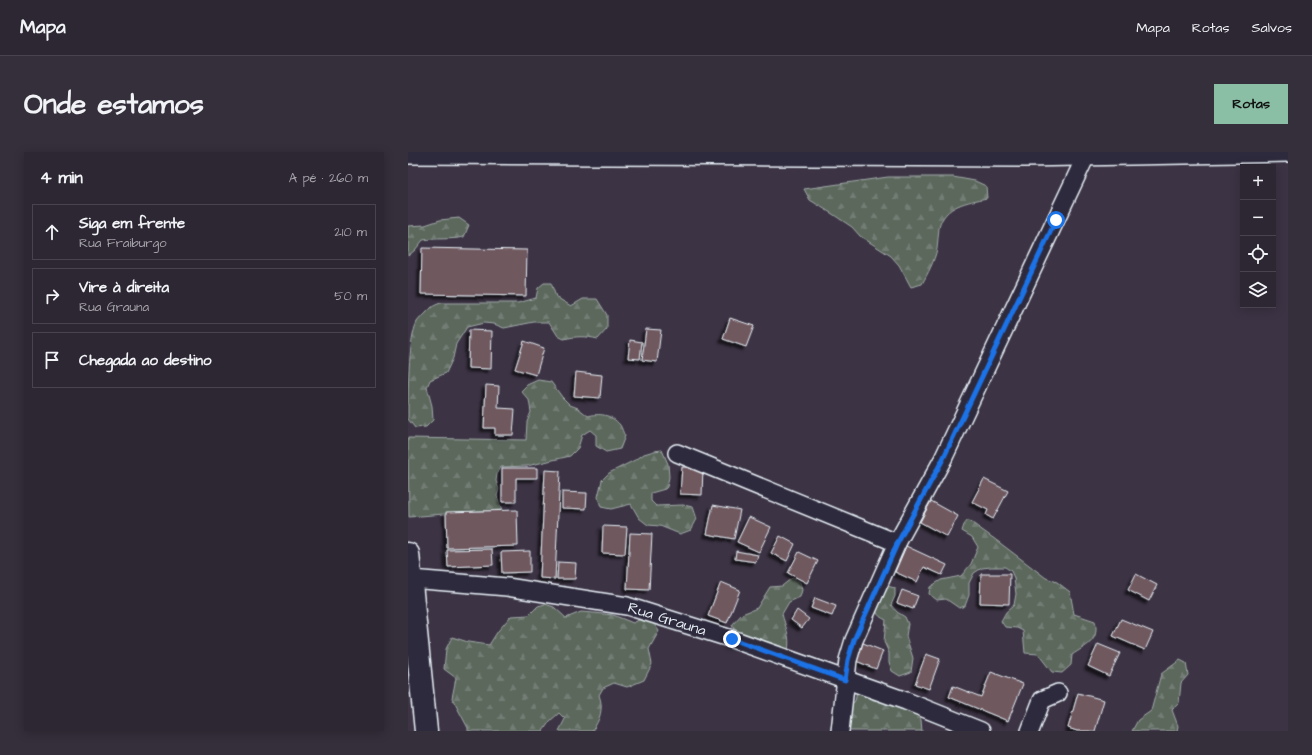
<!DOCTYPE html>
<html lang="pt">
<head>
<meta charset="utf-8">
<style>
  :root { --surface:#2d2633; --page:#352e3b; --text:#f1f3f6; --muted:#a7a5ac; --line:#48434e; --accent:#8abfa5 }
  body { margin:0; font-family:"Architects Daughter",sans-serif; background:var(--page); color:var(--text) }
  .controls { position:absolute; right:12px; top:12px; display:grid; overflow:hidden; border-radius:0px; box-shadow:0 2px 10px #0003 }
  .controls button { width:36px; height:36px; display:grid; place-items:center; padding:0; border:0; border-bottom:1px solid var(--line); background:var(--surface); color:var(--text); font:20px sans-serif }
  .stop { position:absolute; width:12px; height:12px; margin:-9px; border:3px solid #1a73e8; border-radius:50%; background:#fff }
  .stop.end { background:#1a73e8; border-color:#fff; box-shadow:0 1px 4px #0008 }
  .list { margin:0; padding:0; list-style:none }
  h2 { display:flex; justify-content:space-between; align-items:center; height:52px; margin:0; padding:0 16px; font-size:17px }
  h2 small { font-size:13px; font-weight:400; color:var(--muted) }
  .list li { display:grid; grid-template-columns:26px 1fr auto; gap:12px; align-items:center; box-sizing:border-box; height:56px; margin:0 8px 8px; padding:0 8px; border:1px solid var(--line); border-radius:0px }
  .list b { display:block; font-size:15px; white-space:nowrap }
  .list p { margin:0; font-size:13px; white-space:nowrap; color:var(--muted) }
  .list em { font-size:13px; font-style:normal; color:var(--muted) }
  .icon { flex:none; width:22px; height:22px; fill:none; stroke:currentColor; stroke-width:2; stroke-linecap:round; stroke-linejoin:round }
  .map { position:relative; flex:none; width:880px; height:579px; overflow:hidden; border-radius:0px }
  header { display:flex; align-items:center; gap:24px; box-sizing:border-box; height:56px; padding:0 20px; background:var(--surface); border-bottom:1px solid var(--line) }
  header strong { font-size:19px }
  nav { display:flex; gap:22px; margin-inline-start:auto; font-size:14px }
  .intro { display:flex; align-items:center; justify-content:space-between; box-sizing:border-box; height:96px; padding:0 24px }
  h1 { margin:0; font-size:28px }
  .button { padding:10px 18px; border-radius:0px; background:var(--accent); color:#111; font-size:14px; font-weight:700 }
  main { display:flex; gap:24px; padding:0 24px }
  aside { flex:1; background:var(--surface); border-radius:0px; box-shadow:0 2px 10px #0003 }
  .map>svg:first-child { display:block }
</style>
</head>
<body>
<header>
<strong>Mapa</strong>
<nav><a>Mapa</a><a>Rotas</a><a>Salvos</a></nav>
</header>
<div class="intro"><h1>Onde estamos</h1><a class="button">Rotas</a></div>
<main>
<aside>
<h2>4 min<small>A pé · 260 m</small></h2>
<ul class="list">
<li><svg class="icon" aria-label="ahead" viewBox="0 0 24 24"><path d="M12 20V5M6 11l6-6 6 6"/></svg><div><b>Siga em frente</b><p>Rua Fraiburgo</p></div><em>210 m</em></li>
<li><svg class="icon" aria-label="right" viewBox="0 0 24 24"><path d="M7 20v-9h11M14 6l5 5-5 5"/></svg><div><b>Vire à direita</b><p>Rua Grauna</p></div><em>50 m</em></li>
<li><svg class="icon" aria-label="arrive" viewBox="0 0 24 24"><path d="M6 21V4h12l-3 4 3 4H6"/></svg><div><b>Chegada ao destino</b></div></li>
</ul>
</aside>
<div class="map">
<svg width="880" height="579" viewBox="0 0 880 579">
  <defs>
    <pattern id="forest-firs" width="22" height="20" patternUnits="userSpaceOnUse"><rect width="22" height="20" fill="#5b675c"/><path d="M5 1l3.5 6h-7zM16 11l3.5 6h-7z" fill="#737d74"/></pattern>
    <filter id="shadow"><feDropShadow dx="-3.5" dy="3.5" stdDeviation="1" flood-color="#0009"/></filter>
  </defs>
  <rect width="100%" height="100%" fill="#3c3344"/>
  <filter id="ink" filterUnits="userSpaceOnUse"><feTurbulence type="fractalNoise" baseFrequency=".025" numOctaves="2"/><feDisplacementMap in="SourceGraphic" scale="8" xChannelSelector="R" yChannelSelector="G"/><feConvolveMatrix kernelMatrix="1 2 1 2 8 2 1 2 1" color-interpolation-filters="sRGB"/></filter>
  <g filter="url(#ink)">
    <g fill="url(#forest-firs)" stroke="#a2acaa">
      <path d="M480 25H545L567 29 578 34 579 46C560 50 536 53 531 76 530 83 530 90 529 97 526 110 520 121 514 132L503 135 491 113 483 104 452 84 444 75 423 61 402 48 396 37Z"/>
      <path d="M51 66 61 73 56 85C43 88 29 86 15 88L7 98 0 104V74L17 73 32 68Z"/>
      <path d="M136 131H143L148 145 163 154 175 147H189L199 163V177L190 187C178 184 168 184 156 187L150 184 141 170H126L96 176 86 172 76 171 59 175 48 192 45 206 38 221 22 228 19 235 24 254 25 268 18 275 7 276 0 267C0 244 0 188 9 170 11 166 16 164 18 161 24 155 24 154 33 151H110L128 146 130 136Z"/>
      <path d="M130 228 143 230 154 245 162 253 170 256 180 264C191 261 203 262 212 273 214 276 215 281 217 284L212 297 198 300 188 294V283L182 278 174 283 170 296 162 304 119 314 93 315 89 322 88 329 91 337 89 344 94 358 70 359 1 365 0 286 118 288 119 270 123 260 121 248 113 239 119 233Z"/>
      <polygon points="254,298 260,312 261,325 259,335 257,337 243,341 243,349 248,354 275,353 285,355 289,367 283,378 272,382 252,374 240,373 231,366 223,352 203,357 193,355 190,345 194,328 201,321 229,307 236,302 246,299"/>
      <path d="M560 368 588 388 638 426 649 430 662 440 666 462 687 469C692 490 678 493 664 503L663 513 654 521 644 520 630 502 617 501 615 479 609 476 597 475 593 469 598 460 606 453 608 442 606 426 603 419 597 415H583L574 416 566 421 561 431V443L557 454 551 456 538 447 529 448 521 442 522 435 533 428 553 424 563 412 570 395 564 385 554 379 556 373Z"/>
      <path d="M384 426 392 430 394 438 392 445 381 450 374 462C377 474 383 485 380 498L327 480 324 473 334 462 349 456 362 435 374 434Z"/>
      <path d="M479 434 487 436V444L483 453 489 460 497 465 500 472 498 484 505 506 503 520 492 524 484 519 481 510V501L476 490 478 468C467 463 468 459 467 448Z"/>
      <path d="M137 452 146 455 158 466 173 460 186 461 205 463 225 471 231 468H243L251 479 241 497 244 512 236 528 219 535 206 531 195 536 191 543C196 556 192 568 184 579H151L157 567 151 561 142 569 135 579H60V576L44 546 48 526 36 517 38 497 44 485 60 490 81 493 90 479 103 464 121 463 130 454Z"/>
      <polygon points="772,508 778,511 780,523 773,531 771,551 764,558 770,574 769,579 724,579 730,568 743,559 753,522"/>
      <polygon points="458,538 465,548 474,548 509,560 513,568 514,579 441,579 437,574 440,555 447,549 449,540"/>
    </g>
    <g fill="#70595f" stroke="#e8f1f8" filter="url(#shadow)">
      <polygon points="14,96 119,98 118,144 13,142"/>
      <polygon points="322,166 346,174 338,195 315,187"/>
      <polygon points="238,177 253,178 249,210 234,208"/>
      <polygon points="61,178 84,179 83,217 60,216"/>
      <polygon points="222,188 234,190 232,207 220,206"/>
      <polygon points="116,189 136,196 128,223 107,217"/>
      <polygon points="168,220 194,223 192,246 166,244"/>
      <polygon points="78,233 91,234 90,256 107,257 105,283 87,283 87,276 76,276"/>
      <polygon points="274,315 295,316 294,343 272,342"/>
      <polygon points="94,316 129,316 129,326 108,326 108,350 94,350"/>
      <polygon points="137,318 152,319 147,427 132,426"/>
      <polygon points="576,327 600,339 585,367 578,363 580,358 564,350"/>
      <polygon points="154,340 179,341 178,357 154,356"/>
      <polygon points="523,349 550,364 539,385 512,370"/>
      <polygon points="305,353 332,358 326,387 299,382"/>
      <polygon points="109,358 110,394 39,396 38,360"/>
      <polygon points="341,365 363,375 351,400 329,390"/>
      <polygon points="195,374 219,375 217,402 194,401"/>
      <polygon points="222,381 244,382 241,438 219,437"/>
      <polygon points="372,384 387,392 379,409 363,401"/>
      <polygon points="498,394 539,413 534,423 516,415 509,430 487,420"/>
      <polygon points="84,397 85,413 40,415 39,398"/>
      <polygon points="122,399 122,420 94,421 93,400"/>
      <polygon points="328,399 350,403 348,410 327,407"/>
      <polygon points="391,400 410,409 399,431 380,421"/>
      <polygon points="150,410 168,411 167,427 149,427"/>
      <polygon points="573,422 602,422 601,452 572,451"/>
      <polygon points="728,422 749,433 741,449 720,438"/>
      <polygon points="313,430 332,438 319,471 300,464"/>
      <polygon points="494,438 510,444 505,457 489,451"/>
      <polygon points="407,446 428,454 424,464 403,456"/>
      <polygon points="389,458 401,467 394,476 383,468"/>
      <polygon points="713,467 745,480 737,498 705,484"/>
      <polygon points="455,491 475,499 468,517 448,509"/>
      <polygon points="690,492 712,501 701,524 680,514"/>
      <polygon points="518,502 532,507 521,537 507,532"/>
      <polygon points="583,520 615,532 600,569 541,545 545,534 573,545"/>
      <polygon points="670,541 696,548 687,579 669,579 660,576"/>
    </g>
    <g fill="none" stroke-linecap="round" stroke-linejoin="round">
      <g stroke="#e8f1f8" stroke-width="20">
        <g id="street">
          <polyline points="0,3 617,6 880,1"/>
          <polyline points="269,301 489,391"/>
          <path id="s1" d="M3 427 99 435 219 454 324 487 498 549 573 579"/>
          <polyline points="432,579 440,508 446,488 489,391 535,307 677,6"/>
          <polyline points="622,579 634,548 650,541"/>
        </g>
      </g>
      <g stroke="#e8f1f8" stroke-width="25">
        <polyline id="primary" points="0,402 18,579"/>
      </g>
      <use href="#street" stroke="#2f2a3d" stroke-width="17"/>
      <use href="#primary" stroke="#2f2a3d" stroke-width="22"/>
    </g>
  </g>
  <g fill="none" stroke-linecap="round" stroke-linejoin="round" filter="url(#ink)">
    <polyline stroke="#1a73e8" stroke-width="5" points="324,487 437,528 440,508 446,488 489,392 535,307 648,68"/>
  </g>
  <g text-anchor="middle" stroke-width="4" stroke-linejoin="round" paint-order="stroke">
    <g font-size="15" fill="#e8f1f8" stroke="#2f2a3d">
      <text dy="5" stroke="none"><textPath href="#s1" startOffset="260">Rua Grauna</textPath></text>
    </g>
  </g>
</svg>
<div class="controls">
<button>+</button>
<button>−</button>
<button><svg class="icon" aria-label="locate" viewBox="0 0 24 24"><circle cx="12" cy="12" r="6"/><path d="M12 2v4M12 18v4M2 12h4M18 12h4"/></svg></button>
<button><svg class="icon" aria-label="layers" viewBox="0 0 24 24"><path d="M12 4l9 5-9 5-9-5zM3 14l9 5 9-5"/></svg></button>
</div>
<div class="stop" style="left:648px;top:68px"></div>
<div class="stop end" style="left:324px;top:487px"></div>
</div>
</main>
</body>
</html>
